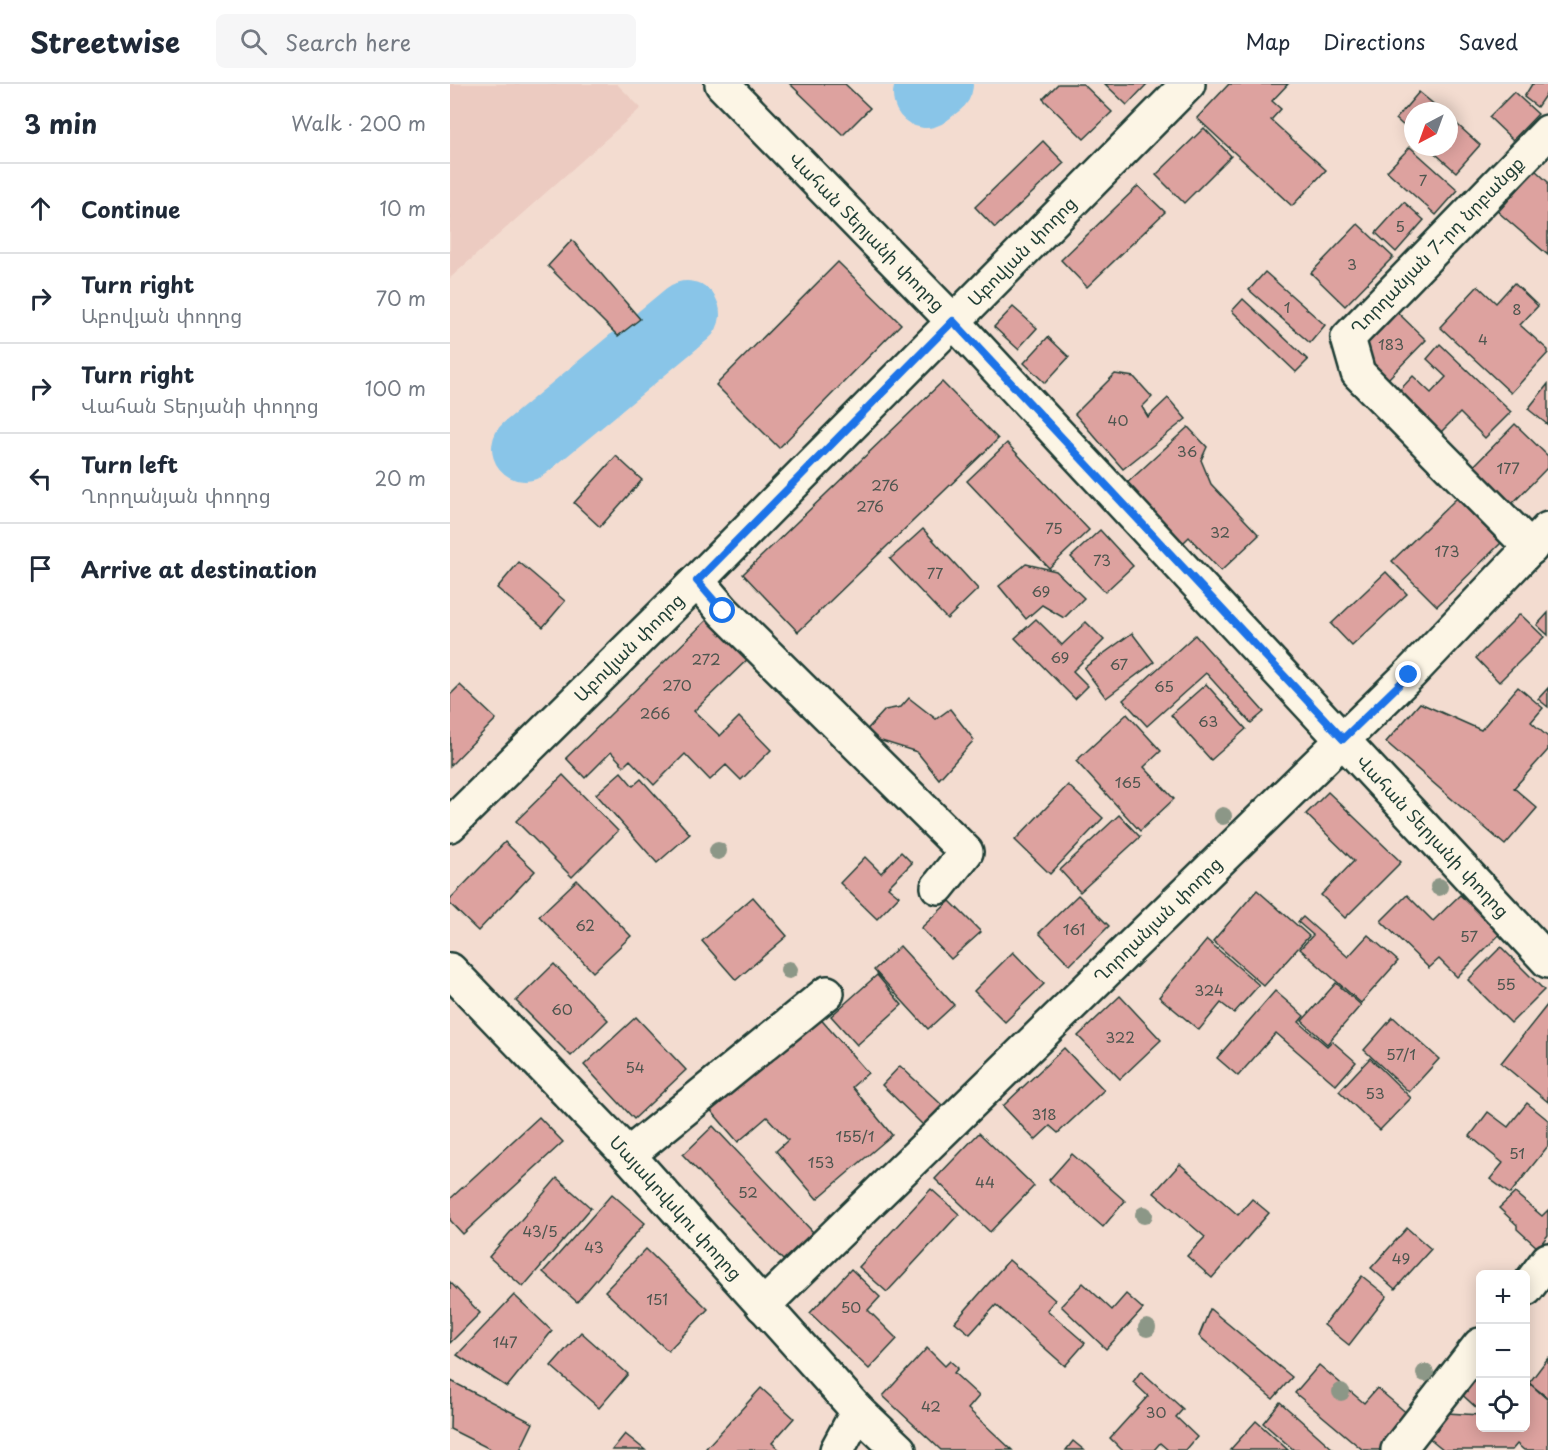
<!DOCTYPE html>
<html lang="en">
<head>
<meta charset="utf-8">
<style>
  :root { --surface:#fff; --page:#f6f6f7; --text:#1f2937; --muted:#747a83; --line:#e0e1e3 }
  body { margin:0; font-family:"Playpen Sans","Noto Sans Armenian",sans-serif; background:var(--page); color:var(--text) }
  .controls { position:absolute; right:18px; bottom:18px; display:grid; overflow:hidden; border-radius:9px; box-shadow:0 3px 15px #0003 }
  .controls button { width:54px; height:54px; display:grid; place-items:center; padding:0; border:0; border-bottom:2px solid var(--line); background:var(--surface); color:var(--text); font:30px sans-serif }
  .compass { position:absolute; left:954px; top:18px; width:54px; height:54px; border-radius:50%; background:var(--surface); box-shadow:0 3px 15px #0003; rotate:221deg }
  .stop { position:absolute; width:18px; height:18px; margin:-14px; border:4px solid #1a73e8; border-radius:50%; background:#fff }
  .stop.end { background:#1a73e8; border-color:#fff; box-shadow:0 2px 6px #0008 }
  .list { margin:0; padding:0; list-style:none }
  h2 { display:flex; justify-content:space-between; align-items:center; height:78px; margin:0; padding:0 24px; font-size:26px }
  h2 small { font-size:20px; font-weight:400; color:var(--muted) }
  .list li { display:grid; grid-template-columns:39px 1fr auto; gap:18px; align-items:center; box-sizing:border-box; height:90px; padding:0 24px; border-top:2px solid var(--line) }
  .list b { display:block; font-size:22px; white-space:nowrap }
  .list p { margin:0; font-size:20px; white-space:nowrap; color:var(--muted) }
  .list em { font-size:20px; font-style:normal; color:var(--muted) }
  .icon { flex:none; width:33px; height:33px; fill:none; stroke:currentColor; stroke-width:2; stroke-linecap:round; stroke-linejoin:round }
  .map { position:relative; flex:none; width:1098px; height:1366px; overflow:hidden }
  header { display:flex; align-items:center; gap:36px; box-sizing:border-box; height:84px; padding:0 30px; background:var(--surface); border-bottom:2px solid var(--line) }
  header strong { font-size:28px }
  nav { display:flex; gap:33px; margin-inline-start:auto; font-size:21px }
  .search { width:420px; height:54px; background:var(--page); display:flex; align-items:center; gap:15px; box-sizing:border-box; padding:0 21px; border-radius:9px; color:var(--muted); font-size:22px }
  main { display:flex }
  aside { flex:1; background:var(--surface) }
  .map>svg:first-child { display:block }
</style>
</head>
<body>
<header>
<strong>Streetwise</strong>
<div class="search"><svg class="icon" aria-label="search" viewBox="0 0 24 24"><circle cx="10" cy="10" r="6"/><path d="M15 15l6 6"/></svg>Search here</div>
<nav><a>Map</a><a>Directions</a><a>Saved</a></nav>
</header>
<main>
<aside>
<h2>3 min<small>Walk · 200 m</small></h2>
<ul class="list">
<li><svg class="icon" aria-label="ahead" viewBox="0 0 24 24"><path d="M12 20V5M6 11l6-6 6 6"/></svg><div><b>Continue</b></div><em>10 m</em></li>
<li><svg class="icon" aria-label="right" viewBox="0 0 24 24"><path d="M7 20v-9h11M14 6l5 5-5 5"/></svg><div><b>Turn right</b><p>Աբովյան փողոց</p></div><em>70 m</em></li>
<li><svg class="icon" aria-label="right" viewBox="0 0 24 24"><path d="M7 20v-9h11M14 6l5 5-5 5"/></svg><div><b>Turn right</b><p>Վահան Տերյանի փողոց</p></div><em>100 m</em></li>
<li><svg class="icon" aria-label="left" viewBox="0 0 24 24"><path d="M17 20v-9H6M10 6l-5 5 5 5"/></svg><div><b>Turn left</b><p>Ղորղանյան փողոց</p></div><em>20 m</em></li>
<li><svg class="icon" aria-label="arrive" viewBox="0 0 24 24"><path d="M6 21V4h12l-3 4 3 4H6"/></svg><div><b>Arrive at destination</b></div></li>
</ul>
</aside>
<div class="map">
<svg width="1098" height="1366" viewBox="0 0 1098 1366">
  <rect width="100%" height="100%" fill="#f3dcd0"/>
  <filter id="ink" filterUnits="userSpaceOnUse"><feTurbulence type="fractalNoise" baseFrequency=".0167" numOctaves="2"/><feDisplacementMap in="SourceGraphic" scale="12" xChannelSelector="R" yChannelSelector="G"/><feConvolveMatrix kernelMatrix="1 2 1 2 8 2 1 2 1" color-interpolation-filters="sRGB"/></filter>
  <g filter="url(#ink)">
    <polygon fill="#eccbc1" points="0,0 167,0 191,24 0,194"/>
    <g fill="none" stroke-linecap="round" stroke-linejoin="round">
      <g stroke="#89c5e8" stroke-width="66">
        <polyline points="476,11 490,0"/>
        <polyline points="75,364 237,230"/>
      </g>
    </g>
    <g fill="#dda29f" stroke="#1f3d34" stroke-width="1.5">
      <polygon points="340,0 395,0 420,24 393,51"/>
      <polygon points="608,0 633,0 662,28 634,55 593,15"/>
      <polygon points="655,0 697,0 677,21"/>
      <polygon points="779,0 838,0 822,17 831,25 821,36 876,86 842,122 747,34"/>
      <polygon points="1082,0 1098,0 1098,7 1087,23 1074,13"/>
      <polygon points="969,8 992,27 963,27 963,50 946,35"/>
      <polygon points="1064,8 1088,30 1063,56 1039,33"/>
      <polygon points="999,33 1030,61 1006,88 978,63 999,63"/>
      <polygon points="754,44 781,72 734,119 706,91"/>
      <polygon points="593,57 614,79 545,144 525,123"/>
      <polygon points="960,63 1008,106 986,131 937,87"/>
      <polygon points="1085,86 1098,98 1098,171 1048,128"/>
      <polygon points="688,102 715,128 637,203 611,176"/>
      <polygon points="954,118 974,136 946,168 926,149"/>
      <polygon points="908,140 943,173 895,222 861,189"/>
      <polygon points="122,156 190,235 168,252 98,182"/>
      <polygon points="388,178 451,240 329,364 266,301"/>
      <polygon points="815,188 875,241 860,259 799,206"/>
      <polygon points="1064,199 1088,222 1070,241 1098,266 1098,269 1061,309 990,243 1028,202 1046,219"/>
      <polygon points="793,215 858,276 846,288 782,227"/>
      <polygon points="563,223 587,244 568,265 544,243"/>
      <polygon points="945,226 976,256 937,296 907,266"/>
      <polygon points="598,253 619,273 595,299 574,279"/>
      <polygon points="990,260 1061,328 1035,354 1010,329 987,352 945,311 963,292 981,309 996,293 977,275"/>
      <polygon points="665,290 684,293 702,313 692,323 698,333 718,314 736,335 673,385 625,330"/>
      <polygon points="492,298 548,355 348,548 293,490"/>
      <polygon points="1098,300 1098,341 1078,325"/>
      <polygon points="1065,340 1098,372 1098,383 1056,426 1018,388"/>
      <polygon points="738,343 757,363 751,376 761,400 809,451 771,487 739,453 732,460 676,400"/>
      <polygon points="557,359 639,446 599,484 517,397"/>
      <polygon points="166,372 192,396 150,443 124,419"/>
      <polygon points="1007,414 1051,459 987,522 942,477"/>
      <polygon points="473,445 528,505 497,535 440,475"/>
      <polygon points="650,446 683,482 655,508 621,473"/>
      <polygon points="69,478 115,517 93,543 47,504"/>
      <polygon points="576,480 606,487 634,514 614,534 592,521 576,535 549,502"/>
      <polygon points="936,488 957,510 902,562 881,540"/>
      <polygon points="1098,529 1098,551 1087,541"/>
      <polygon points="1070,530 1094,553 1049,598 1026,574"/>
      <polygon points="262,531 302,571 244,627 270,652 289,633 321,666 291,696 276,681 260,696 235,670 204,701 180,676 174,682 161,668 135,694 116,674"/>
      <polygon points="586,535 612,561 636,538 654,556 623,587 638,602 625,615 565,554"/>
      <polygon points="682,549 704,578 656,614 634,584"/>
      <polygon points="745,551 814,628 801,639 756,589 697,642 673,616"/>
      <polygon points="756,600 796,645 761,676 721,631"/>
      <polygon points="10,601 46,635 0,682 0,611"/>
      <polygon points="1068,603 1093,624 1081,638 1098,653 1098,666 1064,704 1087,724 1055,761 936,658 970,619 1031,646"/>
      <polygon points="1098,604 1098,623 1088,615"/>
      <polygon points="459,614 486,635 500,625 524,656 489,695 467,668 412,651 435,626 451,623"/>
      <polygon points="677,630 711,667 694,683 724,715 690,747 626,677"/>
      <polygon points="171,688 183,702 191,695 240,750 207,779 146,710"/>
      <polygon points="113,691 168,747 122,793 66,737"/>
      <polygon points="618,701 653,734 600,790 565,756"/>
      <polygon points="878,708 951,778 895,834 871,811 904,777 856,730"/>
      <polygon points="669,731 690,753 630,808 610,786"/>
      <polygon points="55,758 85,787 28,847 0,820 0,815"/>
      <polygon points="451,768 462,779 438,803 449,812 427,835 390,799 415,773 431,789"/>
      <polygon points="127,796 181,852 143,888 89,832"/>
      <polygon points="807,806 859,852 814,902 763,857"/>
      <polygon points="628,811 659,842 620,881 589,849"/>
      <polygon points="957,811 983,837 1010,811 1050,850 1007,893 989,875 979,884 931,837"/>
      <polygon points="303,813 337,852 286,896 252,857"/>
      <polygon points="500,817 531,848 501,875 471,844"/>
      <polygon points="853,833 898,873 918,851 948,877 911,919 850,865 863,851 848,838"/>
      <polygon points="757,856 809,901 784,929 771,919 749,946 709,913"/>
      <polygon points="450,862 504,921 478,945 424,886"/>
      <polygon points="1051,863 1094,906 1061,939 1018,896"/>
      <polygon points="563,868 594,900 555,938 524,907"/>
      <polygon points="104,880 158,936 121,972 66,917"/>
      <polygon points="427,891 452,921 407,961 381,932"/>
      <polygon points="886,899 911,921 877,960 852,937"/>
      <polygon points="825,907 854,932 849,938 877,962 882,957 906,978 886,1001 826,949 788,992 767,974"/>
      <polygon points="670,912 711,956 670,995 628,952"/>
      <polygon points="1098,920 1098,1018 1051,979"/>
      <polygon points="367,931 418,989 402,1003 442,1051 367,1115 326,1067 338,1056 317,1033 288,1058 258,1023"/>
      <polygon points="186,933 236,986 184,1035 134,981"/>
      <polygon points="943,933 989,975 959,1008 914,966"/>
      <polygon points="614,964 654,1006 608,1049 600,1042 585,1056 553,1022"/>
      <polygon points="920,974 961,1014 930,1046 889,1007"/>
      <polygon points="450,982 492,1021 473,1041 432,1001"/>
      <polygon points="1077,1019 1098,1036 1098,1062 1060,1110 1040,1095 1053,1079 1020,1052 1038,1028 1058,1043"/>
      <polygon points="89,1033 113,1058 13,1150 0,1136 0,1115"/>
      <polygon points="263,1042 363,1148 333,1176 233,1071"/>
      <polygon points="529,1049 584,1102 540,1148 485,1095"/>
      <polygon points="622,1070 675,1117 653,1143 599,1096"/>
      <polygon points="730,1080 788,1131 802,1115 819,1129 762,1194 737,1172 755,1153 704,1109"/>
      <polygon points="107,1094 141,1124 73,1203 39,1173"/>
      <polygon points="481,1105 509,1130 437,1208 409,1183"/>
      <polygon points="1065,1109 1092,1132 1098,1126 1098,1151 1088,1164 1067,1145 1067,1141 1049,1124"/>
      <polygon points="162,1110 195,1139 127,1218 93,1188"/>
      <polygon points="957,1144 981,1165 945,1205 921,1184"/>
      <polygon points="196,1165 258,1225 218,1267 155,1207"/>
      <polygon points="559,1176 605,1216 597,1226 635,1259 615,1282 546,1221 520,1250 505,1238"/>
      <polygon points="401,1185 430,1213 418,1226 447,1255 419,1285 360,1229"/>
      <polygon points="912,1192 937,1212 899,1261 874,1241"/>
      <polygon points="0,1198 30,1229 0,1259"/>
      <polygon points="633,1199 662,1226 676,1210 693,1225 656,1265 611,1222"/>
      <polygon points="64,1211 102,1247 57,1303 7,1271"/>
      <polygon points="760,1225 842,1293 823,1315 749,1252"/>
      <polygon points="131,1248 178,1290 149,1324 101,1282"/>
      <polygon points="477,1264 495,1282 500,1277 508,1284 504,1289 529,1312 518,1325 562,1366 491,1366 433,1312"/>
      <polygon points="1098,1274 1098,1314 1079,1299"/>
      <polygon points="1030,1279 1030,1327 1007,1306"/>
      <polygon points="869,1281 914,1319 927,1304 959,1331 929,1366 913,1366 845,1309"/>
      <polygon points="691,1287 733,1325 726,1333 747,1353 736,1366 718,1366 710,1359 704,1366 672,1366 660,1354 698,1312 683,1298"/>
      <polygon points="1076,1296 1098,1316 1098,1366 1074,1366 1067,1360 1062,1366 994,1366 978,1353 997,1329 1030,1331 1030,1344 1076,1344"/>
      <polygon points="1,1297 83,1339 70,1366 42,1366 0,1345"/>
      <polygon points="311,1304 344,1334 322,1359 330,1366 259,1366 256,1364"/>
      <polygon points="830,1318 884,1366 844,1366 813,1339"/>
      <polygon points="806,1337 838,1366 780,1366"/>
      <polygon points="175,1350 195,1366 162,1366"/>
      <polygon points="623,1357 634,1366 616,1366"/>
    </g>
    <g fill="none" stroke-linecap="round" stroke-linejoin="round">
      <g stroke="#1f3d34" stroke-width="38">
        <g id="minor">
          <path id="s1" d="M272 0 503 237 1098 877"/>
          <path id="s2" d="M1081 464 908 289 898 254 1098 48"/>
          <polyline points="247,497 273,527 516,768 488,803"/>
          <path id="s3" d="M0 741 247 497 738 0"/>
          <path id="s4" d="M0 886 178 1071 408 1327 449 1366"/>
          <polyline points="178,1071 377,909"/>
          <polyline points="1076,1205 1098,1176"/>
          <path id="s5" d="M313 1222 959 591 1098 445"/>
          <polyline points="387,1366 408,1327"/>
          <polyline points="948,1366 1030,1261"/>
        </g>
      </g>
      <use href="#minor" stroke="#fcf5e5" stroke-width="33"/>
    </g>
    <g fill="#8c9787">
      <circle cx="773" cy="732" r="9"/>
      <circle cx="268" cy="767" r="9"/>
      <circle cx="989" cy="803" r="9"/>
      <circle cx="339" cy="886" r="9"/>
      <circle cx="694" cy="1131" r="9"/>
      <circle cx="697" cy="1244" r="9"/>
      <circle cx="975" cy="1289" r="9"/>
      <circle cx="891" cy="1308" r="9"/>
    </g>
  </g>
  <g fill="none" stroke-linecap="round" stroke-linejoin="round" filter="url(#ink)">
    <polyline stroke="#1a73e8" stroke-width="8" points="273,527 247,497 503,237 893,655 959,591"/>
  </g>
  <g text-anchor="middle" stroke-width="4.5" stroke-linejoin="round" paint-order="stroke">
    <g font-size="15" fill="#4e564f">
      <text x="973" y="102">7</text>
      <text x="950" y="148">5</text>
      <text x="902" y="186">3</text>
      <text x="837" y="229">1</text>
      <text x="1067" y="231">8</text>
      <text x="1033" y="261">4</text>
      <text x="941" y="266">183</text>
      <text x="668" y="342">40</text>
      <text x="737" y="373">36</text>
      <text x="1058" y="390">177</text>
      <text x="435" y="407">276</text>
      <text x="420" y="428">276</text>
      <text x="604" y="450">75</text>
      <text x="770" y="454">32</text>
      <text x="997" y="473">173</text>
      <text x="652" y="482">73</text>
      <text x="485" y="495">77</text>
      <text x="591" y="513">69</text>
      <text x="610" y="579">69</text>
      <text x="256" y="581">272</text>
      <text x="669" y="586">67</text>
      <text x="227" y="607">270</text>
      <text x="714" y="608">65</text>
      <text x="205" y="635">266</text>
      <text x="758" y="643">63</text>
      <text x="678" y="704">165</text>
      <text x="135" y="847">62</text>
      <text x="624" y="851">161</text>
      <text x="1019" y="858">57</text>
      <text x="1056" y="906">55</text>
      <text x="759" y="912">324</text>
      <text x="112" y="931">60</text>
      <text x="670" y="959">322</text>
      <text x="951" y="976">57/1</text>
      <text x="185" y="989">54</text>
      <text x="925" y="1015">53</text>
      <text x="594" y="1036">318</text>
      <text x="405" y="1058">155/1</text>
      <text x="1067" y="1075">51</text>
      <text x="371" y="1084">153</text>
      <text x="535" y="1104">44</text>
      <text x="298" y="1114">52</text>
      <text x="90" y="1153">43/5</text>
      <text x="144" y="1169">43</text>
      <text x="951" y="1180">49</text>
      <text x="207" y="1221">151</text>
      <text x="401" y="1229">50</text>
      <text x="55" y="1264">147</text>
      <text x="481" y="1328">42</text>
      <text x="706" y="1334">30</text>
    </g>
    <g font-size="18" fill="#1f3d34" stroke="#fcf5e5">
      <text dy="6" stroke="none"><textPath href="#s1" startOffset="207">Վահան Տերյանի փողոց</textPath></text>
      <text dy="6" stroke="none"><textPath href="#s2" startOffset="411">Ղորղանյան 7-րդ նրբանցք</textPath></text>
      <text dy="6" stroke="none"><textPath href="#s3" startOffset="810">Աբովյան փողոց</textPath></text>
      <text dy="6" stroke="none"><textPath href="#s3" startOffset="252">Աբովյան փողոց</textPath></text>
      <text dy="6" stroke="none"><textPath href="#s1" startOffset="1035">Վահան Տերյանի փողոց</textPath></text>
      <text dy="6" stroke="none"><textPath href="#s5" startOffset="552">Ղորղանյան փողոց</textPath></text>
      <text dy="6" stroke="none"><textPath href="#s4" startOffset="328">Մայակովսկու փողոց</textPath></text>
    </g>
  </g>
</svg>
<div class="controls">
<button>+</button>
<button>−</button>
<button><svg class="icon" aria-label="locate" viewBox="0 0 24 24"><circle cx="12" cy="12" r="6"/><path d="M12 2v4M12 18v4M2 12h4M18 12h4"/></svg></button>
</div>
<svg class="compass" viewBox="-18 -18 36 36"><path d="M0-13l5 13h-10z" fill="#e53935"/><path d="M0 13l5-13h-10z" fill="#747a83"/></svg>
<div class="stop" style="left:273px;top:527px"></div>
<div class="stop end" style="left:959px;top:591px"></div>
</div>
</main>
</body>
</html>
